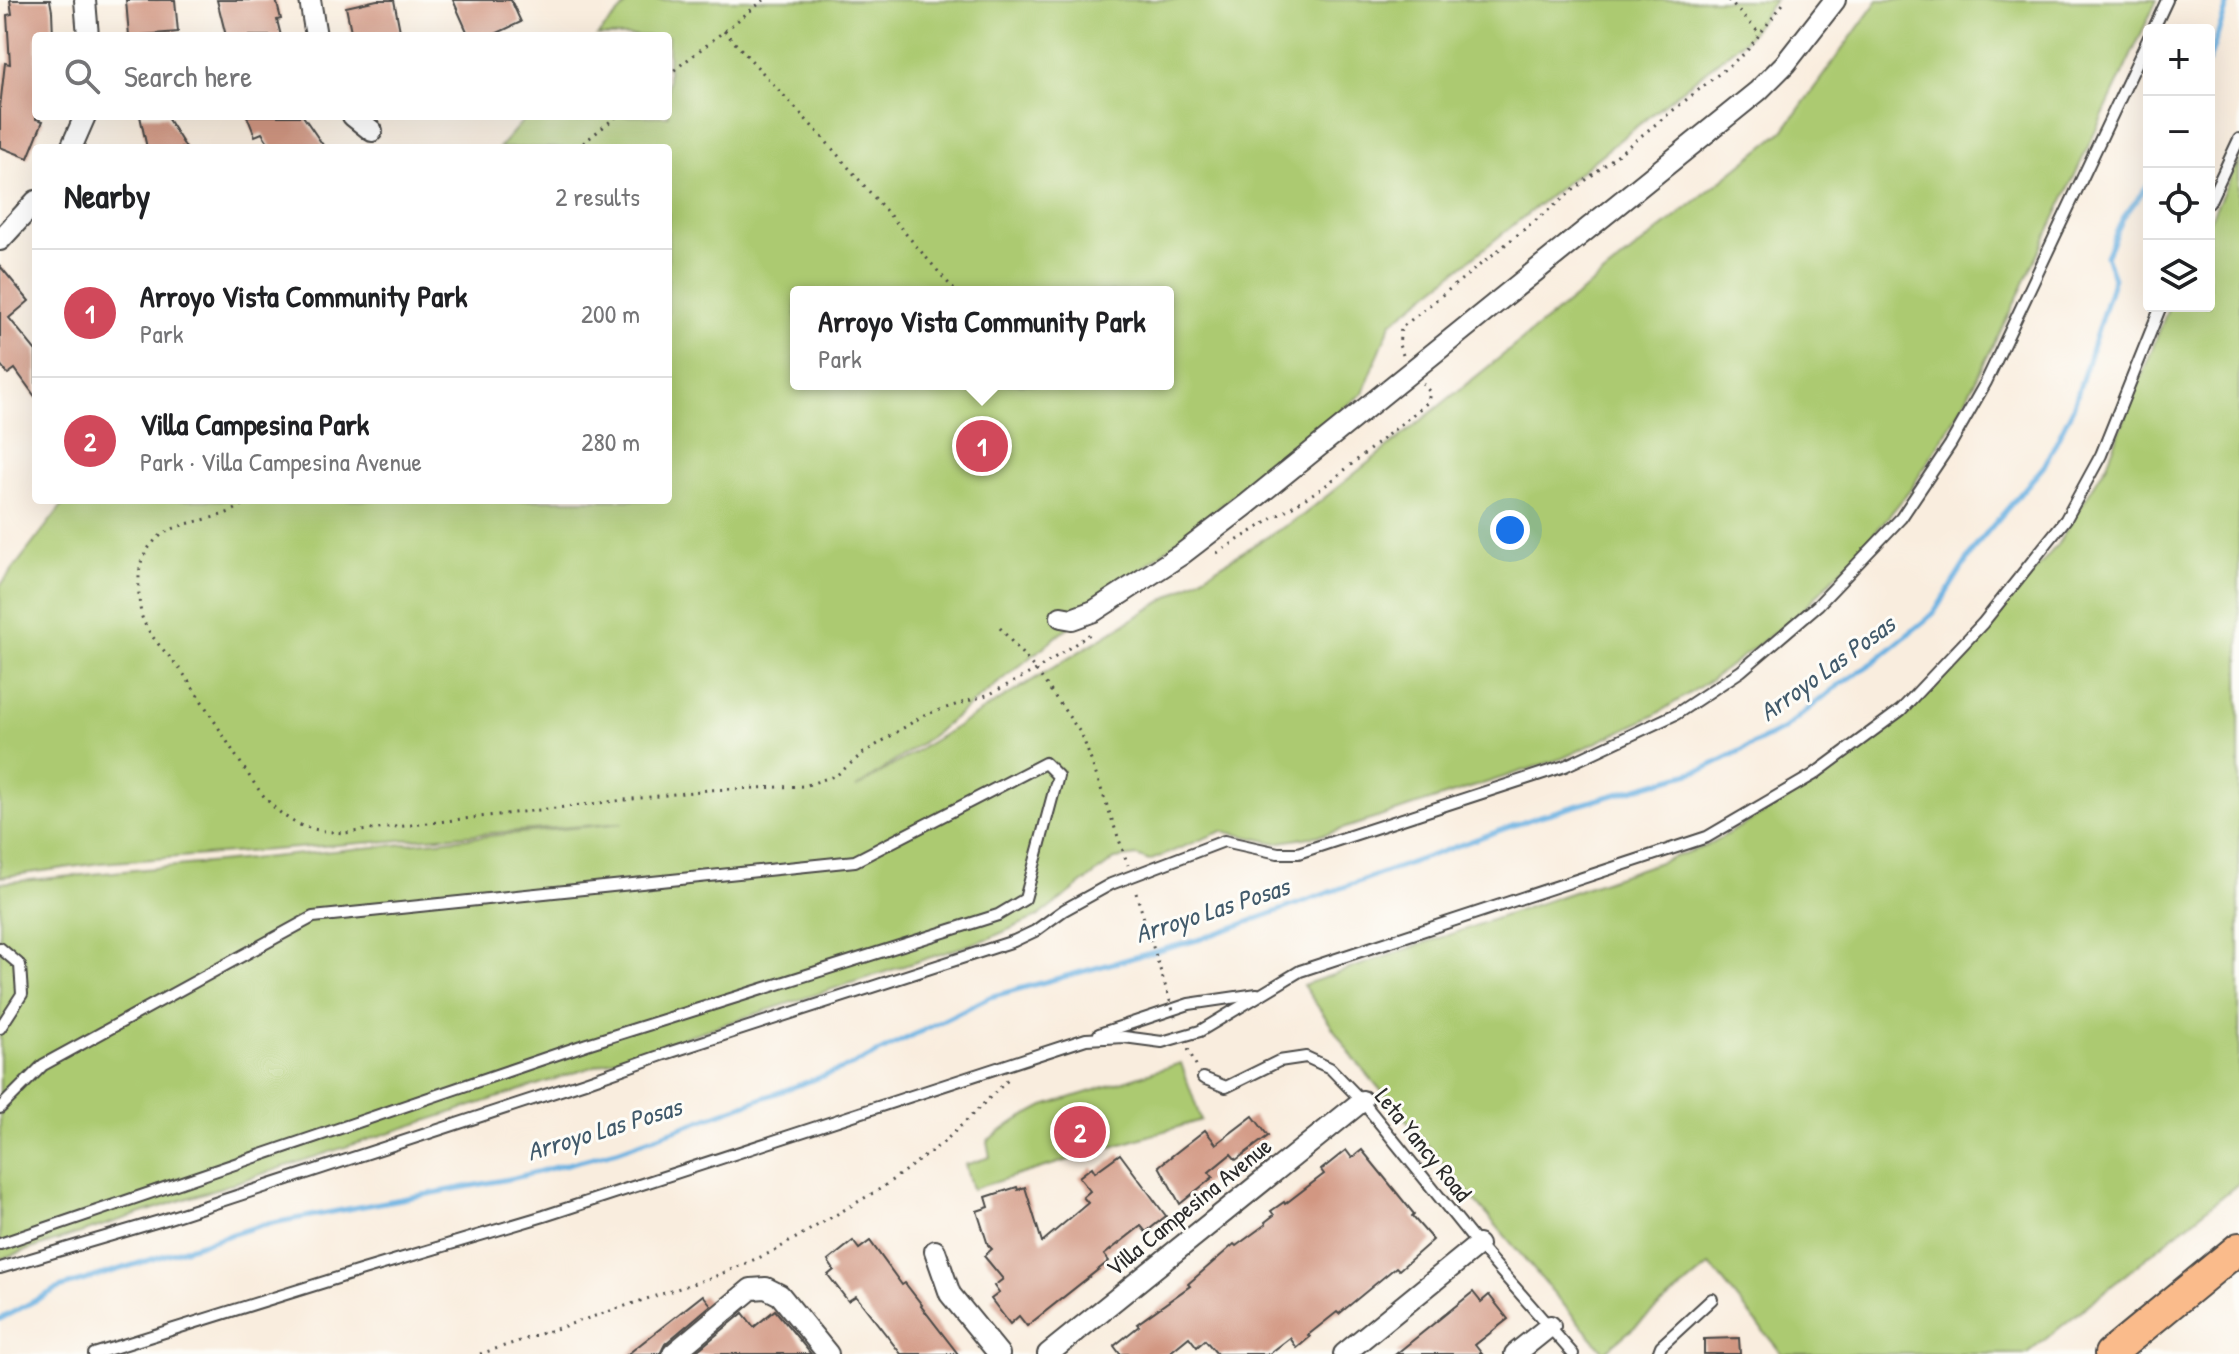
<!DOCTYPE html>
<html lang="en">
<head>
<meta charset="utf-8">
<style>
  :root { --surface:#fff; --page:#f2f2f2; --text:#202124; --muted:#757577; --line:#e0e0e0; --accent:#d1495b }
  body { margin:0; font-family:"Patrick Hand",sans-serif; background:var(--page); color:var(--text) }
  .controls { position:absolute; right:24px; top:24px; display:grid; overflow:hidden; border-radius:8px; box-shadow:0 8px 32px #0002 }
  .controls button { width:72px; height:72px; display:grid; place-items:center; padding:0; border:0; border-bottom:2px solid var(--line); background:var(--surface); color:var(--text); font:40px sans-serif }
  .you { position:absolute; left:1510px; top:530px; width:28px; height:28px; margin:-20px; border:6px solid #fff; border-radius:50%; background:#1a73e8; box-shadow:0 0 0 12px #1a73e833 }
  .badge { display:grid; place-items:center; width:52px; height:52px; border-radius:50%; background:var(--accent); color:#fff; font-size:26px; font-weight:700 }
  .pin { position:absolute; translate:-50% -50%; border:4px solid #fff; box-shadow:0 2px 8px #0006 }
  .popup { position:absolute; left:790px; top:286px; width:384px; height:104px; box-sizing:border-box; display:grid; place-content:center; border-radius:8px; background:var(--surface); filter:drop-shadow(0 2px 6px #0005); font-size:26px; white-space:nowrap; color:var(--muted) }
  .popup b { font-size:30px; color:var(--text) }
  .popup::after { content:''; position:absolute; left:50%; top:100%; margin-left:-16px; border:16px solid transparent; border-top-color:var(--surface) }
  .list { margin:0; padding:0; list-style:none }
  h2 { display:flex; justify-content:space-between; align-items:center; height:104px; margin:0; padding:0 32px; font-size:34px }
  h2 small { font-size:26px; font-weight:400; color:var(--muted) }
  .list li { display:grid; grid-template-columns:52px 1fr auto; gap:24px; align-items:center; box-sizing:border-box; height:128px; padding:0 32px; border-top:2px solid var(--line) }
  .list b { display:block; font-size:30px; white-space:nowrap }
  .list p { margin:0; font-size:26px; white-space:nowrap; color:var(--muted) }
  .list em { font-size:26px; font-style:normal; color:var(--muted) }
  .icon { flex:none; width:44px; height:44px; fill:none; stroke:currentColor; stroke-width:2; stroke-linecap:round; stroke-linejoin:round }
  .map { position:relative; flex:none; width:2239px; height:1354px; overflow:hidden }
  .search { position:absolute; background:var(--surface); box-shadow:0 8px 32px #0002; left:32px; top:32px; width:640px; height:88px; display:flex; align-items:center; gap:20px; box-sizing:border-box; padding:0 28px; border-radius:8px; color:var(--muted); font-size:30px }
  .panel { position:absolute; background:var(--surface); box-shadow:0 8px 32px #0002; left:32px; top:144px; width:640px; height:360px; border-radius:8px }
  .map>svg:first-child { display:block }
</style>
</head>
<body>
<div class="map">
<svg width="2239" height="1354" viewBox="0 0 2239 1354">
  <rect width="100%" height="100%" fill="#fdfcf7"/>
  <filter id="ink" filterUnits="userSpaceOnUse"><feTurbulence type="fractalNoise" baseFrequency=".0125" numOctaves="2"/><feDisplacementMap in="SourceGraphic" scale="16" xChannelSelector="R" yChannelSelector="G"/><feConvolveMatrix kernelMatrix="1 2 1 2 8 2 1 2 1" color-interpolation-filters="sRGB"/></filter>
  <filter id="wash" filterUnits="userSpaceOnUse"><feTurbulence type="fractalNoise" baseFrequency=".006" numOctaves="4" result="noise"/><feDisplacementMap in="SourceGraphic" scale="32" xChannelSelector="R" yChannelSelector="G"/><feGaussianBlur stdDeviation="1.8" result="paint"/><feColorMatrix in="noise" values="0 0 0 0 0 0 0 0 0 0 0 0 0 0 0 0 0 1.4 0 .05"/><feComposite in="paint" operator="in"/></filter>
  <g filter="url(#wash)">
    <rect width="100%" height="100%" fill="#f9edde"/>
    <g fill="#acca71" stroke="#6c7a4e" stroke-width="2" fill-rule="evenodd">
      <path d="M631 0H1775L1747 38 1391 323 1363 393 930 737 856 788 1303 515 1783 131 1878 0H2157L2021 290 1963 405 1911 489 1865 545 1797 616 1712 679 1653 716 1563 758 1327 834 1276 843 1222 831 1149 861 1137 856 1115 859 1039 916 990 938 0 1259V883L623 823 100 863 0 877V586L61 507 70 500H668V148H499L527 116H668V36H597ZM796 292H1168V384H796Z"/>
      <polygon points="2239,159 2239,1183 2027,1354 1782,1354 1710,1265 1604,1352 1355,1060 1303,985 1706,846 1817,783 1909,713 1977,640 2057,545 2107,464 2169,306 2209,306 2209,222"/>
      <polygon points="1181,1063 1201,1120 972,1189 965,1165 990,1157 987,1141 1012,1123 1044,1106"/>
    </g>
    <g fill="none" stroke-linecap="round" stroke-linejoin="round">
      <g stroke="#6bb1e1" stroke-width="5">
        <polyline points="2209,61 2229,0"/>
        <polyline points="0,1319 59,1288 262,1225 514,1178 617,1151 851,1066 990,997 1201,939 1537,817 1704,769 1784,729 1832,690 1874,662 1934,613 1977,544 2044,466 2073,408 2114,278 2106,256 2123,218 2149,183"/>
      </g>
    </g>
    <g id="blocks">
      <g fill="#d29782">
        <polygon points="10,0 50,0 52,11 53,36 36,36 36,119 43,121 28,158 0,147 0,107 5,63 10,64 7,15 12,14"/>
        <polygon points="126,0 175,0 178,32 129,36"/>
        <polygon points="217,0 276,0 281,19 277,20 281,36 226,36"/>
        <polygon points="377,0 394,0 401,36 352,36 346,7"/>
        <polygon points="453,0 511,0 521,22 491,36 469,36"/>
        <polygon points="140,116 166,116 186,148 147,148"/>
        <polygon points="247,116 303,116 325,148 272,148 262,133 255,136"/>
        <polygon points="0,266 29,301 9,318 36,351 36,398 15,369 8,374 0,364"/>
        <polygon points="1253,1116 1268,1136 1236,1160 1231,1154 1209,1172 1213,1177 1180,1204 1159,1166 1205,1130 1216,1144"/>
        <polygon points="1346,1150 1352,1158 1362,1150 1414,1214 1412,1216 1433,1240 1399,1270 1396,1267 1339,1314 1337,1312 1308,1335 1310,1337 1297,1348 1290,1338 1269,1354 1217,1354 1205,1340 1197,1347 1189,1337 1168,1354 1120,1354 1114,1346 1139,1326 1137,1324 1190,1286 1188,1284 1234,1244 1236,1246 1266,1224 1265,1222 1274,1215 1271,1211 1284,1202 1285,1204 1324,1174 1321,1170"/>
        <polygon points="1120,1154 1166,1216 1146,1232 1141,1226 1104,1255 1109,1261 1027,1326 1019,1316 1010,1324 991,1299 999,1293 994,1286 1003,1279 984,1256 992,1249 988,1245 977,1211 989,1207 986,1197 1017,1187 1018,1190 1025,1187 1042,1242 1088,1203 1083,1197 1090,1191 1079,1177 1092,1167 1095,1172"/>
        <polygon points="853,1241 859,1249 870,1241 902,1285 905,1283 922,1305 921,1306 958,1354 901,1354 856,1296 848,1301 828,1275 834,1270 828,1261"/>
        <polygon points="1473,1292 1481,1302 1489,1295 1508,1319 1475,1345 1482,1354 1396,1354"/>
        <polygon points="703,1295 711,1305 665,1344 660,1354 628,1354"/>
        <polygon points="775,1310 811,1354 693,1354 743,1313 754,1327"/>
        <polygon points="1739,1338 1740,1354 1704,1354 1704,1339"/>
      </g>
    </g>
  </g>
  <g filter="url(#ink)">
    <use href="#blocks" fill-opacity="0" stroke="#4a4846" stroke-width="2"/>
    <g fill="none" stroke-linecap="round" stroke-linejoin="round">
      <g stroke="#4a4846" stroke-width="14">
        <g id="service">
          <polyline points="2153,30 2167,0"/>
          <polyline points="2209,203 2239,139"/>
          <polyline points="0,948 20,965 22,994 0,1028"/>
          <polyline points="1099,1034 1189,1004 1257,994"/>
          <polyline points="1203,1078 1226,1087 1279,1061 1306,1057 1330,1068 1362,1101 1478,1245 1573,1354"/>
          <polyline points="0,1108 43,1065 313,917 855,861 1045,763 1058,776 1025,899 998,915 587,1044 0,1244"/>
          <polyline points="0,1268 163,1220 585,1082 668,1053 1014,941 1035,931 1064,910 1111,884 1224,841 1278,853 1298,853 1565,766 1676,714 1741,671 1818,605 1901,518 1950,445 1986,382 2149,37"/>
          <polyline points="94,1354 363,1270 544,1216 1086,1039 1124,1037 1162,1042 1200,1031 1300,971 1707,837 1813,775 1901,710 1983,623 2066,519 2101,455 2161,306"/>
          <polyline points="1658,1354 1661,1346 1712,1299"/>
        </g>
      </g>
      <g stroke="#4a4846" stroke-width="24">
        <g id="minor">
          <polyline points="85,0 88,36"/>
          <polyline points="310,0 316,36"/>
          <polyline points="353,116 372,131"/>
          <polyline points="71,148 85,116"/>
          <polyline points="0,240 36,201"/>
          <polyline points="1061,617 1072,619 1094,611 1182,554 1246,505 1758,91 1785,64 1835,0"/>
          <polyline points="935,1251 950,1294 999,1354"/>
          <polyline points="673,1354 751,1289 766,1288 780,1295 828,1354"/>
          <polyline points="1048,1354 1362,1101"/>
          <polyline points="1344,1354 1478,1245"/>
          <polyline points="1515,1354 1550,1326"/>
        </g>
      </g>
      <g stroke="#4a4846" stroke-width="34">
        <polyline id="primary" points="2110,1354 2239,1248"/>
      </g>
      <g stroke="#4a4846" stroke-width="3" stroke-dasharray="2 6" stroke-linecap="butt">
        <polyline points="1728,0 1760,34"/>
        <polyline points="724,31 823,138 956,292"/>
        <polyline points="668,75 764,0"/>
        <polyline points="577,148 617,116"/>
        <polyline points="1403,355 1399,345 1401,328 1746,52 1786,0"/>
        <path d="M249 500C215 530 163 511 142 560 137 572 138 608 143 620 153 643 174 659 187 679 204 704 220 730 236 756 251 778 264 802 286 817 303 830 324 831 344 833L709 790 804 786 837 775 862 754 924 715 990 694 1036 670 1093 632"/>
        <polyline points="1217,553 1325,486 1428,402 1430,392 1423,384"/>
        <polyline points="1000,628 1036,670 1082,735 1128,865"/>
        <polyline points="1188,1049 1197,1067"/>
        <polyline points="480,1354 716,1276 772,1252 880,1189 944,1142 1009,1079"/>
      </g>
      <use href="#service" stroke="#fff" stroke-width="10"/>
      <use href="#minor" stroke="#fff" stroke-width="20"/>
      <use href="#primary" stroke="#fabb8b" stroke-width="30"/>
      <polyline stroke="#4a4846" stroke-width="3" stroke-dasharray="2 6" stroke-linecap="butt" points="1136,893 1176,1020"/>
    </g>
  </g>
  <g text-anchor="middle" stroke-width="6" stroke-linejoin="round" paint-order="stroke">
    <g font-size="24" fill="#2b2b2b" stroke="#fdfcf7">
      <text transform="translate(1423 1145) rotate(51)" y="8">Leta Yancy Road</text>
      <text transform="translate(1189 1207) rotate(-39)" y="8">Villa Campesina Avenue</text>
    </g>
    <g font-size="26" font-style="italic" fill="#415a6b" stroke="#fdfcf7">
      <text transform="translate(1827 668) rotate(-36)" y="9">Arroyo Las Posas</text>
      <text transform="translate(1212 910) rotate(-18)" y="9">Arroyo Las Posas</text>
      <text transform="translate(604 1129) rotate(-17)" y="9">Arroyo Las Posas</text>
    </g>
  </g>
</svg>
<div class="controls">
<button>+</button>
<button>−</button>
<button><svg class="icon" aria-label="locate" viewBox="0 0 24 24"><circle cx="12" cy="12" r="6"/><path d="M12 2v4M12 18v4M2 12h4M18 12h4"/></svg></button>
<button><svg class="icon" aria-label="layers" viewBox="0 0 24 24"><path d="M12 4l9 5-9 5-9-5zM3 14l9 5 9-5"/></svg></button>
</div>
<div class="you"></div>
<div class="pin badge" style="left:982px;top:446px">1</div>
<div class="popup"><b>Arroyo Vista Community Park</b>Park</div>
<div class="pin badge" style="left:1080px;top:1132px">2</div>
<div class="search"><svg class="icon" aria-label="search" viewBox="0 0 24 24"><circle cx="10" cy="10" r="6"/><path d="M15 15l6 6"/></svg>Search here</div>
<section class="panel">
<h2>Nearby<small>2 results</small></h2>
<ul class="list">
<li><span class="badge">1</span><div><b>Arroyo Vista Community Park</b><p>Park</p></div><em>200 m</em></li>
<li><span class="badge">2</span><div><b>Villa Campesina Park</b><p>Park · Villa Campesina Avenue</p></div><em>280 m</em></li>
</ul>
</section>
</div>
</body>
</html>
